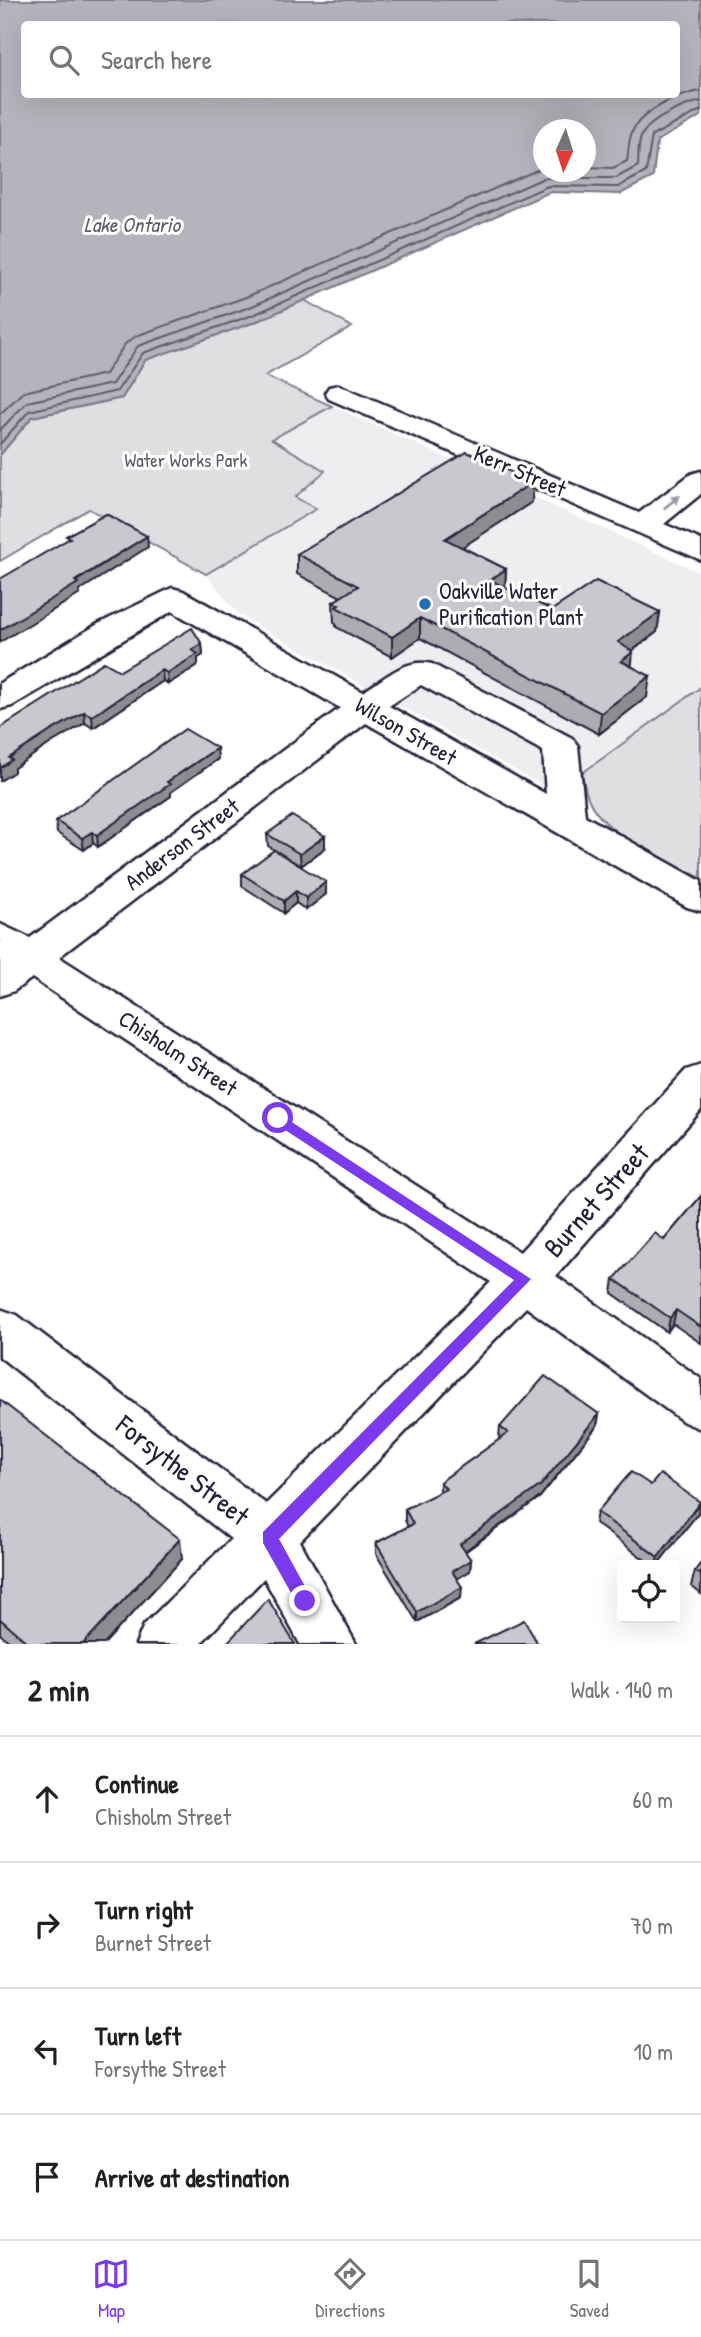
<!DOCTYPE html>
<html lang="en">
<head>
<meta charset="utf-8">
<style>
  :root { --surface:#fff; --page:#f2f2f2; --text:#202124; --muted:#757577; --line:#e0e0e0; --accent:#7c3aed }
  body { margin:0; font-family:"Patrick Hand",sans-serif; background:var(--page); color:var(--text) }
  .controls { position:absolute; right:21px; bottom:21px; display:grid; overflow:hidden; border-radius:7px; box-shadow:0 7px 28px #0002 }
  .controls button { width:63px; height:63px; display:grid; place-items:center; padding:0; border:0; border-bottom:2px solid var(--line); background:var(--surface); color:var(--text); font:35px sans-serif }
  .compass { position:absolute; left:533px; top:119px; width:63px; height:63px; border-radius:50%; background:var(--surface); box-shadow:0 7px 28px #0002; rotate:183deg }
  .stop { position:absolute; width:21px; height:21px; margin:-16px; border:5px solid #7c3aed; border-radius:50%; background:#fff }
  .stop.end { background:#7c3aed; border-color:#fff; box-shadow:0 2px 7px #0008 }
  .list { margin:0; padding:0; list-style:none }
  h2 { display:flex; justify-content:space-between; align-items:center; height:91px; margin:0; padding:0 28px; font-size:30px }
  h2 small { font-size:23px; font-weight:400; color:var(--muted) }
  .list li { display:grid; grid-template-columns:46px 1fr auto; gap:21px; align-items:center; box-sizing:border-box; height:126px; padding:0 28px; border-top:2px solid var(--line) }
  .list b { display:block; font-size:26px; white-space:nowrap }
  .list p { margin:0; font-size:23px; white-space:nowrap; color:var(--muted) }
  .list em { font-size:23px; font-style:normal; color:var(--muted) }
  .icon { flex:none; width:38px; height:38px; fill:none; stroke:currentColor; stroke-width:2; stroke-linecap:round; stroke-linejoin:round }
  .map { position:relative; flex:none; width:701px; height:1644px; overflow:hidden }
  .search { position:absolute; background:var(--surface); box-shadow:0 7px 28px #0002; left:21px; right:21px; top:21px; height:77px; display:flex; align-items:center; gap:18px; box-sizing:border-box; padding:0 24px; border-radius:7px; color:var(--muted); font-size:26px }
  .sheet { height:595px; background:var(--surface) }
  nav { display:flex; justify-content:space-around; align-items:center; box-sizing:border-box; height:98px; border-top:2px solid var(--line); background:var(--surface); font-size:19px; color:var(--muted) }
  nav a { display:grid; justify-items:center; gap:4px }
  nav .on { color:var(--accent) }
  .map>svg:first-child { display:block }
</style>
</head>
<body>
<div class="map">
<svg width="701" height="1644" viewBox="0 0 701 1644">
  <rect width="100%" height="100%" fill="#fff"/>
  <filter id="ink" filterUnits="userSpaceOnUse"><feTurbulence type="fractalNoise" baseFrequency=".0143" numOctaves="2"/><feDisplacementMap in="SourceGraphic" scale="14" xChannelSelector="R" yChannelSelector="G"/><feConvolveMatrix kernelMatrix="1 2 1 2 8 2 1 2 1" color-interpolation-filters="sRGB"/></filter>
  <g filter="url(#ink)">
    <polygon fill="#eeeef1" points="332,406 701,573 701,687 552,791 239,615 206,574 315,509 294,498 324,471 272,439"/>
    <g fill="#dfdfe2" stroke="#80808e" stroke-width="2">
      <polygon points="304,300 352,327 265,376 332,406 272,439 325,471 295,497 316,509 206,574 89,509 0,561 0,455 32,417 122,398 145,360 255,322"/>
      <path d="M701 687V878C668 861 604 836 589 800 585 792 584 782 582 773Z"/>
    </g>
    <path fill="#b4b4bc" stroke="#7a7a88" stroke-width="2" fill-rule="evenodd" d="M0 0H701V116L657 141 653 177 620 194 550 192 255 322 145 360 122 398 32 417 0 455ZM24 24H676V94H24ZM544 130H586V172H544Z"/>
    <g fill="none" stroke-linecap="round" stroke-linejoin="round">
      <g stroke="#5c5c6f" stroke-width="2">
        <path d="M586 167 613 168 627 161C629 150 628 138 634 128 645 109 680 94 701 91"/>
        <polyline points="0,414 23,392 105,374 125,344 136,336 246,297 544,167"/>
        <path d="M0 430 27 402 112 384 138 346 250 307 544 178H616L638 166C639 156 637 142 643 133 653 118 684 105 701 101"/>
        <polyline points="0,444 29,411 117,391 143,353 253,315 548,186 618,187 646,172 652,136 701,110"/>
      </g>
      <g stroke="#22223b" stroke-width="5">
        <g id="minor">
          <polygon points="339,385 639,513 691,474 701,471 701,494 664,524 701,540 701,560 329,399 325,393 329,387"/>
          <path d="M172 588 183 591 363 692C384 679 406 657 432 664L572 738 578 746 585 816 701 881V911L687 907 366 723 59 957 520 1252 686 1070 701 1065V1110L556 1276 701 1379V1429L684 1422 526 1307 300 1541 356 1644H300L264 1578 200 1644H136L144 1625 231 1539 0 1357V1309L17 1315 266 1504 491 1282 32 978 14 991 0 996V924L30 938 340 708 172 611 12 706 0 709V683L98 624ZM421 685 543 751 546 794 389 706Z"/>
        </g>
      </g>
      <use href="#minor" fill="#fff" fill-rule="evenodd"/>
    </g>
    <g fill="#acacb2" stroke="#22223b" stroke-width="2">
      <polygon points="532,502 462,547 506,569 505,587 552,610 660,612 657,632 632,651 631,667 647,697 599,734 420,638 392,657 336,627 336,624 334,622 333,602 341,597 297,574 297,554"/>
      <polygon points="202,644 203,655 198,658 198,665 168,684 163,681 93,728 85,723 51,743 14,768 14,772 0,728 120,671"/>
      <polygon points="218,759 171,792 171,796 98,847 93,843 84,850 57,833 56,821"/>
      <polygon points="267,834 325,848 301,866 268,846"/>
      <polygon points="242,874 326,882 326,894 306,910 296,903 284,913 242,886"/>
      <polygon points="701,1196 701,1343 673,1324 667,1332 612,1293 614,1279 664,1240"/>
      <polygon points="0,1400 182,1559 104,1644 12,1644 0,1634"/>
      <polygon points="599,1414 597,1426 540,1497 465,1552 471,1560 470,1571 457,1579 461,1598 417,1622 376,1554 376,1543 408,1527 405,1520 405,1509 440,1493 440,1482 500,1439 499,1438 500,1427"/>
      <polygon points="651,1485 698,1513 657,1565 652,1565 595,1523 597,1512"/>
      <polygon points="701,1563 701,1594 691,1586 695,1571"/>
    </g>
    <g fill="#8c8c91" stroke="#22223b" stroke-width="2">
      <polygon points="533,482 532,502 444,559 445,539"/>
      <polygon points="147,536 148,547 79,591 80,594 0,642 0,630"/>
      <polygon points="506,569 505,589 490,580"/>
      <polygon points="660,612 657,632 616,663 618,642"/>
      <polygon points="420,618 420,638 392,657 392,637"/>
      <polygon points="202,644 203,655 198,658 198,665 168,684 167,673 192,650"/>
      <polygon points="633,652 631,672 621,661"/>
      <polygon points="162,670 163,681 93,728 92,716"/>
      <polygon points="650,676 647,697 599,734 601,713"/>
      <polygon points="84,712 85,723 51,743 14,768 14,772 0,781 0,768 9,758 49,732"/>
      <polygon points="217,748 218,759 171,792 171,796 98,847 97,835 167,782"/>
      <polygon points="92,832 93,843 84,850 82,838"/>
      <polygon points="325,836 325,848 301,866 300,854"/>
      <polygon points="326,882 326,894 306,910 306,898"/>
      <polygon points="296,891 296,903 284,913 284,901"/>
      <polygon points="676,1310 673,1324 667,1332 670,1318"/>
      <polygon points="599,1414 597,1426 540,1497 459,1555 460,1544"/>
      <polygon points="700,1502 698,1513 657,1565 656,1565 658,1557"/>
      <polygon points="180,1539 182,1559 104,1644 83,1644"/>
      <polygon points="471,1560 470,1571 451,1582 452,1571"/>
      <polygon points="462,1587 461,1598 417,1622 417,1612"/>
    </g>
    <g fill="#c8c8cf" stroke="#22223b" stroke-width="2">
      <polygon points="467,452 533,482 445,539 506,569 490,580 552,610 596,581 660,612 618,642 633,652 621,661 650,676 601,713 420,618 392,637 336,607 339,605 333,602 358,586 297,554"/>
      <polygon points="106,514 147,536 75,581 78,583 0,630 0,579 70,538 66,536"/>
      <polygon points="192,628 202,644 192,650 198,654 167,673 162,670 92,716 84,712 49,732 9,758 12,760 0,768 0,728 104,662 120,671"/>
      <polygon points="185,729 217,748 167,782 170,784 97,835 92,832 82,838 56,821"/>
      <polygon points="292,816 325,836 300,854 267,834"/>
      <polygon points="274,850 326,882 306,898 296,891 284,901 242,874"/>
      <polygon points="701,1196 701,1282 700,1283 701,1284 701,1327 676,1310 670,1318 614,1279 655,1233 664,1240"/>
      <polygon points="545,1376 599,1414 541,1485 460,1544 471,1560 452,1571 462,1587 417,1612 376,1543 413,1524 405,1509 446,1489 440,1482 508,1433 500,1427"/>
      <polygon points="0,1400 180,1539 83,1644 29,1644 0,1619"/>
      <polygon points="631,1472 651,1485 660,1474 700,1502 658,1557 597,1512"/>
      <polygon points="701,1563 701,1575 695,1571"/>
      <polygon points="268,1599 295,1644 226,1644"/>
      <polygon points="524,1620 538,1644 474,1644"/>
    </g>
    <defs><path id="oneway-solid" d="M-6-.8H1V-3.2L6.5 0L1 3.2V.8H-6Z" transform="scale(1.75)"/></defs>
    <use fill="#9c9ca7" href="#oneway-solid" transform="translate(672 502) rotate(-38)"/>
  </g>
  <polygon fill="#7c3aed" points="278,1113 531,1279 279,1539 313,1601 305,1609 299,1607 263,1543 263,1532 514,1280 273,1122 271,1118"/>
  <circle fill="#1f6fb2" stroke="#fff" stroke-width="2.5" cx="425" cy="604" r="7"/>
  <g text-anchor="middle" stroke-width="6" stroke-linejoin="round" paint-order="stroke">
    <g font-size="19" fill="#5b5b6d" stroke="#fff">
      <text x="186" y="467">Water Works Park</text>
    </g>
    <g font-size="21" font-style="italic" fill="#5c5c6f" stroke="#fff">
      <text x="132" y="232">Lake Ontario</text>
    </g>
    <g font-size="23" fill="#22223b" stroke="#fff">
      <text transform="translate(520 471) rotate(23)" y="8">Kerr Street</text>
      <text transform="translate(406 731) rotate(30)" y="8">Wilson Street</text>
      <text transform="translate(182 844) rotate(-37)" y="8">Anderson Street</text>
      <text transform="translate(178 1053) rotate(33)" y="8">Chisholm Street</text>
    </g>
    <g font-size="23" fill="#22223b" stroke="#fff" text-anchor="start">
      <text x="439" y="599">Oakville Water<tspan x="439" dy="26">Purification Plant</tspan></text>
    </g>
    <g font-size="28" fill="#22223b" stroke="#fff">
      <text transform="translate(596 1200) rotate(-48)" y="10">Burnet Street</text>
      <text transform="translate(183 1470) rotate(38)" y="10">Forsythe Street</text>
    </g>
  </g>
</svg>
<div class="controls">
<button><svg class="icon" aria-label="locate" viewBox="0 0 24 24"><circle cx="12" cy="12" r="6"/><path d="M12 2v4M12 18v4M2 12h4M18 12h4"/></svg></button>
</div>
<svg class="compass" viewBox="-18 -18 36 36"><path d="M0-13l5 13h-10z" fill="#e53935"/><path d="M0 13l5-13h-10z" fill="#757577"/></svg>
<div class="stop" style="left:278px;top:1118px"></div>
<div class="stop end" style="left:305px;top:1601px"></div>
<div class="search"><svg class="icon" aria-label="search" viewBox="0 0 24 24"><circle cx="10" cy="10" r="6"/><path d="M15 15l6 6"/></svg>Search here</div>
</div>
<section class="sheet">
<h2>2 min<small>Walk · 140 m</small></h2>
<ul class="list">
<li><svg class="icon" aria-label="ahead" viewBox="0 0 24 24"><path d="M12 20V5M6 11l6-6 6 6"/></svg><div><b>Continue</b><p>Chisholm Street</p></div><em>60 m</em></li>
<li><svg class="icon" aria-label="right" viewBox="0 0 24 24"><path d="M7 20v-9h11M14 6l5 5-5 5"/></svg><div><b>Turn right</b><p>Burnet Street</p></div><em>70 m</em></li>
<li><svg class="icon" aria-label="left" viewBox="0 0 24 24"><path d="M17 20v-9H6M10 6l-5 5 5 5"/></svg><div><b>Turn left</b><p>Forsythe Street</p></div><em>10 m</em></li>
<li><svg class="icon" aria-label="arrive" viewBox="0 0 24 24"><path d="M6 21V4h12l-3 4 3 4H6"/></svg><div><b>Arrive at destination</b></div></li>
</ul>
</section>
<nav>
<a class="on"><svg class="icon" aria-label="map" viewBox="0 0 24 24"><path d="M3 6l6-2 6 2 6-2v14l-6 2-6-2-6 2zM9 4v14M15 6v14"/></svg>Map</a>
<a><svg class="icon" aria-label="directions" viewBox="0 0 24 24"><path d="M12 3l9 9-9 9-9-9zM9 14v-3h6M13 9l2 2-2 2"/></svg>Directions</a>
<a><svg class="icon" aria-label="saved" viewBox="0 0 24 24"><path d="M7 4h10v16l-5-4-5 4z"/></svg>Saved</a>
</nav>
</body>
</html>
